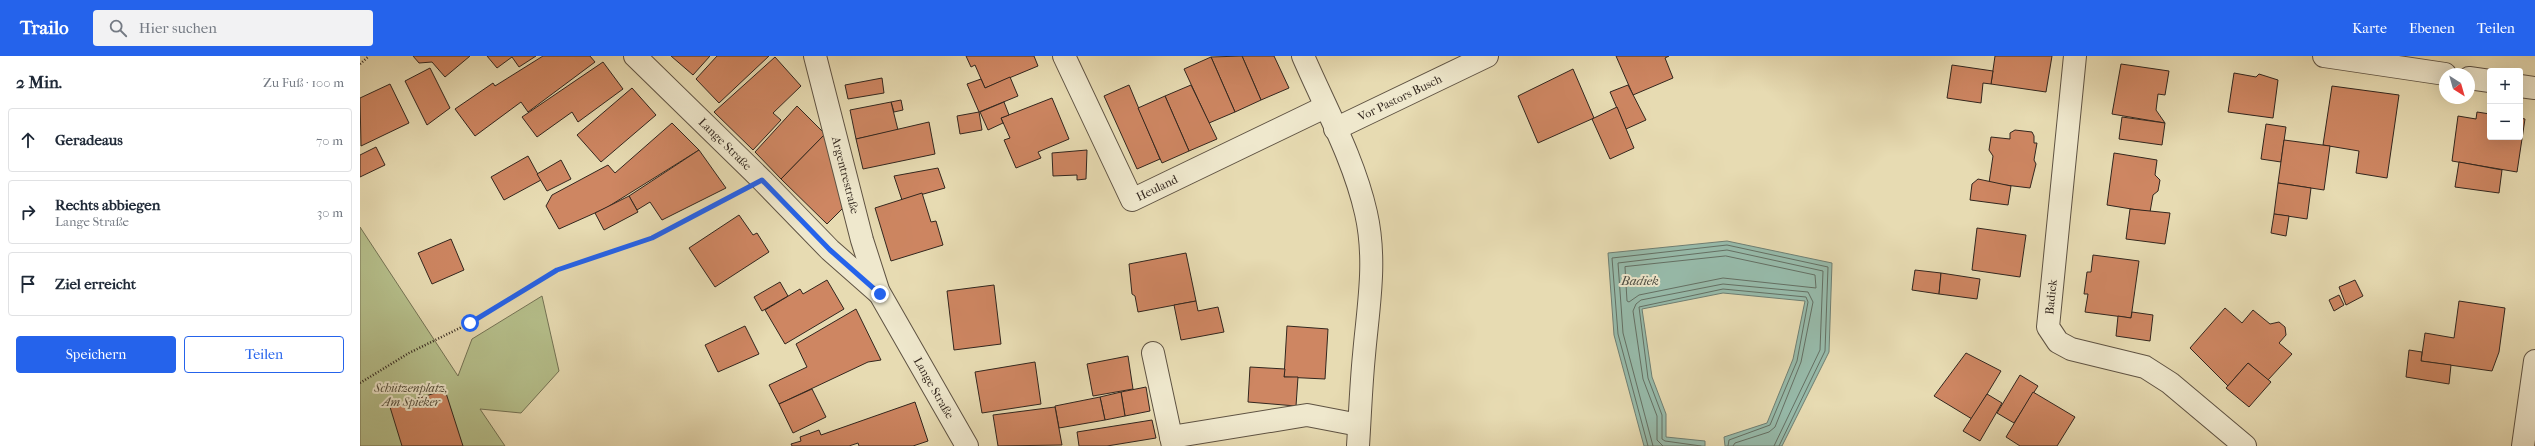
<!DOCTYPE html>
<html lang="de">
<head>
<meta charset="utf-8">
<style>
  :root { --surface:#fff; --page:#f2f2f3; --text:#1f2937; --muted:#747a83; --line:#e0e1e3; --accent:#2563eb }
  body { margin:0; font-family:"IM FELL French Canon",serif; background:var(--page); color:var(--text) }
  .controls { position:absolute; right:12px; top:12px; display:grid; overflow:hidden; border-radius:4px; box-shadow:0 4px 16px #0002 }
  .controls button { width:36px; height:36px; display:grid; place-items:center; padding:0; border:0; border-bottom:1px solid var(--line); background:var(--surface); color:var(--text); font:20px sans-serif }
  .compass { position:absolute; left:2079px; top:12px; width:36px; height:36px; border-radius:50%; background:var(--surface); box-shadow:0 4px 16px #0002; rotate:143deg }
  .stop { position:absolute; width:12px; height:12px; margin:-9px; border:3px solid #2563eb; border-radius:50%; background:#fff }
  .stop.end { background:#2563eb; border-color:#fff; box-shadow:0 1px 4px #0008 }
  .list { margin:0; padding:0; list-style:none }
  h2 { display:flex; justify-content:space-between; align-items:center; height:52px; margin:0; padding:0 16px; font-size:17px }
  h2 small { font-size:13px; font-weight:400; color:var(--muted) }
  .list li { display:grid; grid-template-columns:26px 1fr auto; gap:12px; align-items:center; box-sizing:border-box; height:64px; margin:0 8px 8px; padding:0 8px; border:1px solid var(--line); border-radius:4px }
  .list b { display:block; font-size:15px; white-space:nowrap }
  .list p { margin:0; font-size:13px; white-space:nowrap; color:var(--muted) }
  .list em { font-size:13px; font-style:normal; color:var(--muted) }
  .actions { display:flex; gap:8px; padding:12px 16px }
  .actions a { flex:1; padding:9px 0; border:1px solid var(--accent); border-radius:4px; text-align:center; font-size:14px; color:var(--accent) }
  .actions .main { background:var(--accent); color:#fff }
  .icon { flex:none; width:22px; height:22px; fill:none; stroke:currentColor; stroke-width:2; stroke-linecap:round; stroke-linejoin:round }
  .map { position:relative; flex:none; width:2175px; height:390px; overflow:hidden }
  header { display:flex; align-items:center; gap:24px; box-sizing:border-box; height:56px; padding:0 20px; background:var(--accent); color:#fff }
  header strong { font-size:19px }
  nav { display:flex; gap:22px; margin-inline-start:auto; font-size:14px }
  .search { width:280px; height:36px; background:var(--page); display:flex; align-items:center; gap:10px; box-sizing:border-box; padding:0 14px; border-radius:4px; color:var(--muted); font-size:15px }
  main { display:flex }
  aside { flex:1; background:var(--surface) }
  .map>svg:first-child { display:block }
</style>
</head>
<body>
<header>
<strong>Trailo</strong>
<div class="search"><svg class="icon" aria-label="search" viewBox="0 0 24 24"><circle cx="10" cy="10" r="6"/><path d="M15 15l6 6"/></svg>Hier suchen</div>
<nav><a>Karte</a><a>Ebenen</a><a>Teilen</a></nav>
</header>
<main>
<aside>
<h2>2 Min.<small>Zu Fuß · 100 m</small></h2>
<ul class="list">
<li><svg class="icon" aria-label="ahead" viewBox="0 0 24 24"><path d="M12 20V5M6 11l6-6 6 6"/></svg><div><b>Geradeaus</b></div><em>70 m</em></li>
<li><svg class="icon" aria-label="right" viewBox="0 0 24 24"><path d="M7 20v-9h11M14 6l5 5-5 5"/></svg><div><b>Rechts abbiegen</b><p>Lange Straße</p></div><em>30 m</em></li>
<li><svg class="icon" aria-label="arrive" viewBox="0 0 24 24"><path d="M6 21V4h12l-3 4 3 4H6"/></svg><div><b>Ziel erreicht</b></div></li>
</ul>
<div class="actions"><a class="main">Speichern</a><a>Teilen</a></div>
</aside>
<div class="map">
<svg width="2175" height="390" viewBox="0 0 2175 390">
  <rect width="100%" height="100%" fill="#e7dbb2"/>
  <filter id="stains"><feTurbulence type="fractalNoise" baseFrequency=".005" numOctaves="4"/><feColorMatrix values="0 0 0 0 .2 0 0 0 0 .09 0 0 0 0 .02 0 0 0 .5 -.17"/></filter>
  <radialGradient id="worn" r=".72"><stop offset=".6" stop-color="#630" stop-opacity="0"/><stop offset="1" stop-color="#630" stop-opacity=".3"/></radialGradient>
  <polygon fill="#b6c08c" stroke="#747355" points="0,171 98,320 112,283 182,240 199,315 161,357 120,353 145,390 0,390"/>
  <polygon fill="#97bbab" stroke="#6f7f73" points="1367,185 1472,207 1469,296 1422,390 1365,390 1364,381 1407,367 1433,303 1445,245 1363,237 1282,253 1292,321 1306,358 1306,381 1345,385 1345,390 1284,390 1254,279 1248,197"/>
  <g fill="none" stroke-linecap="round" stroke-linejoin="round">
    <g stroke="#647064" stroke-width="1">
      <polygon points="1366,200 1455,219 1456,232 1363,222 1279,239 1269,246 1267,245 1265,211"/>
      <polyline points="1288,390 1258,278 1252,202 1367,189 1468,211 1465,295 1419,390"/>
      <polyline points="1293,390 1263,277 1258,207 1367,194 1463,215 1460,294 1414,390"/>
      <polyline points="1303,390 1297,384 1297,360 1283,323 1273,255 1276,248 1281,244 1363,228 1448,236 1453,246 1441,306 1415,371 1409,376 1375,387 1373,390"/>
      <polyline points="1341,390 1305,385 1302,383 1302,359 1288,322 1279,251 1363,233 1446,241 1448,246 1437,305 1410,369 1369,384 1368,390"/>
    </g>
  </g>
  <g fill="#ce8662" stroke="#32261e">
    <polygon points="53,0 110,0 85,21 72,6 59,7"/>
    <polygon points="127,0 176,0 159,11 152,1 137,12"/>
    <polygon points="183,0 230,0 235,6 168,56 161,46 115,80 95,53 133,27 135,30"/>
    <polygon points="311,0 350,0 333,19"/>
    <polygon points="357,0 409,0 359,47 336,23"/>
    <polygon points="606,0 674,0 678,10 625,32 615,9 611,11"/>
    <polygon points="882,0 914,0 929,32 901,44"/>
    <polygon points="882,0 901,44 875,56 851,1"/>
    <polygon points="1256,0 1309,0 1305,2 1313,22 1273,39"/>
    <polygon points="1635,0 1692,0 1686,36 1631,28"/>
    <polygon points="415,1 441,30 413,57 421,64 393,94 354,56"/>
    <polygon points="851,1 875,56 849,67 824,13"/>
    <polygon points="243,6 263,33 218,66 212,56 177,81 162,61"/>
    <polygon points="1761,8 1809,15 1805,39 1798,38 1796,54 1805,67 1752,58"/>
    <polygon points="1592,9 1633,15 1631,28 1623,27 1621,47 1587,42"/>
    <polygon points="70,12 90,52 67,69 45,25"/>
    <polygon points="1213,13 1234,62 1178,87 1158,40"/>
    <polygon points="1874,17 1896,21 1899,18 1918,24 1913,62 1868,56"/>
    <polygon points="650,21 658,40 619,56 607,28 621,23 625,32"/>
    <polygon points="522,22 524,37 488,43 485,29"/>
    <polygon points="30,28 49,67 1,90 0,42"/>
    <polygon points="769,29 800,103 777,113 744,40"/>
    <polygon points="831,29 857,83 829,95 805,40"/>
    <polygon points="1268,29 1286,64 1266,73 1250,36"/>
    <polygon points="1972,30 2039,39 2027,122 1996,117 1999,95 1963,89"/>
    <polygon points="272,32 296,59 241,106 217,79"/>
    <polygon points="805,40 829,95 802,107 778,52"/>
    <polygon points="692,42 709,83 678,96 681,102 656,112 644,84 650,82 641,62"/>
    <polygon points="541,44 543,54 534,56 531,46"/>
    <polygon points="531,46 538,74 496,83 490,54"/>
    <polygon points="644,46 649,59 641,62 643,67 628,74 620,56"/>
    <polygon points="437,50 465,78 421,123 395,96"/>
    <polygon points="1257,51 1274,92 1250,103 1232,63"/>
    <polygon points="619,56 622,74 600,78 597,60"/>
    <polygon points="2117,56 2130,58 2130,81 2160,81 2160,62 2165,63 2157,116 2092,105 2098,60 2116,63"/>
    <polygon points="1762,61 1805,67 1802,89 1759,83"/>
    <polygon points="569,66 575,98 503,113 496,83"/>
    <polygon points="312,67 339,94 246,152 199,173 186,150 192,139 248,109 255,117"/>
    <polygon points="1906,68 1926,71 1921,106 1901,103"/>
    <polygon points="1655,74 1672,76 1674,80 1674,87 1677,87 1674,104 1676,108 1670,132 1629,127 1633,100 1629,94 1631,81 1650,83 1650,77"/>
    <polygon points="465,78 483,152 467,168 421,123"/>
    <polygon points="1924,84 1970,90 1964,134 1918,127"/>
    <polygon points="16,91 25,109 0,121 0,99"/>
    <polygon points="339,94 366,132 302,164 290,146 277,154 269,140"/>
    <polygon points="727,94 726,123 717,124 717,119 693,120 692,97"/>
    <polygon points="1754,97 1797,104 1795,119 1800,124 1798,135 1793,139 1790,156 1747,149"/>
    <polygon points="168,100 181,124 144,144 131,121"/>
    <polygon points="201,104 211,123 187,135 177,118"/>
    <polygon points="2099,106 2142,114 2139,137 2095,131"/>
    <polygon points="578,112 585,132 542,144 534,120"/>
    <polygon points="1618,123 1651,130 1648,149 1610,144 1612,128"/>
    <polygon points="1918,127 1951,132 1947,163 1914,158"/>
    <polygon points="562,137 571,166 576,165 583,189 531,205 515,152"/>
    <polygon points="269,140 278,156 244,174 235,157"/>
    <polygon points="1770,153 1810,157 1805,188 1766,183"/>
    <polygon points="1914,158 1929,160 1926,180 1911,177"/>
    <polygon points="379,159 393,179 397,177 409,196 355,231 329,192"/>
    <polygon points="1617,172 1666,179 1660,221 1612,214"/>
    <polygon points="91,183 104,214 72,228 58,197"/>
    <polygon points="826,197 836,245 778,256 775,240 772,238 769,208"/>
    <polygon points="1733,199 1779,205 1771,262 1725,256 1728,238 1724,238 1727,216 1731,216"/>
    <polygon points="1555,214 1581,217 1579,238 1552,234"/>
    <polygon points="1581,217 1620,223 1617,243 1579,238"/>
    <polygon points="467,224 484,253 425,288 405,254 440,233 443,238"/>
    <polygon points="1995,224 2003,240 1986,249 1979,231"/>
    <polygon points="420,226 428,240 402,255 394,241"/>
    <polygon points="634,229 641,288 594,294 587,235"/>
    <polygon points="1979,239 1984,249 1974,255 1969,244"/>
    <polygon points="836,245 838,255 858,251 864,276 821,284 814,249"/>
    <polygon points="2099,245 2145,252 2139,296 2132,315 2061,305 2065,277 2094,282"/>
    <polygon points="1865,252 1882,267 1893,254 1910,268 1919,266 1925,271 1926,279 1919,287 1932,298 1908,324 1888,307 1868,330 1830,292"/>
    <polygon points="496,253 521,304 508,306 419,348 409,329 447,311 436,288"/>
    <polygon points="1772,256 1793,259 1790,285 1756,280 1758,260 1771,262"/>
    <polygon points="385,270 399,298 358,316 345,289"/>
    <polygon points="927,270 968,273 965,323 924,321"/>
    <polygon points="2049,294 2062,296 2061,305 2091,309 2089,328 2046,321"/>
    <polygon points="1606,297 1641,315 1612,363 1574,340"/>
    <polygon points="768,300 773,333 733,340 727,308"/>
    <polygon points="675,306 681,348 622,357 615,316"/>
    <polygon points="1888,307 1911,326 1889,351 1866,332"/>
    <polygon points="890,311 925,313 924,321 938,321 936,350 888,346"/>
    <polygon points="1660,319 1678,330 1654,367 1637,357"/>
    <polygon points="786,331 790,355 765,360 761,336"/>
    <polygon points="452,333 466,361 433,377 419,348"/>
    <polygon points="85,334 103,390 42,390 30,351"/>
    <polygon points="761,336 765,360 745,364 740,341"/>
    <polygon points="1673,336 1715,361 1697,390 1660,390 1646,381"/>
    <polygon points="1627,338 1642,347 1620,385 1603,375"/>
    <polygon points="740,341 745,364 699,372 695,350"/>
    <polygon points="555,346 568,385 553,390 499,390 498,387 489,390 432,390 431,388 441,385 440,381 459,374 461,379"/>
    <polygon points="695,351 702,389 638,390 633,359"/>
    <polygon points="792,364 796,382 747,390 719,390 717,376"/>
  </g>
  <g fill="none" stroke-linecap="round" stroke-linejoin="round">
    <g stroke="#5f5343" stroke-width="24">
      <g id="street">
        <path id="s1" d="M275 0 402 124 470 194 520 238 607 390"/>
        <path id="s2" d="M455 0 502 184 519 237"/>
        <path id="s3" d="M704 0 772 144 965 51"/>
        <path d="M943 0C965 51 994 103 1006 157 1017 205 1008 252 1004 299 1001 329 1000 360 998 390"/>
        <polyline points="1715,0 1688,271 1698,286 1711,293 1785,311 1810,327 1885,390"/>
        <polyline points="1964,0 2085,18"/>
        <polyline points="2109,22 2130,25"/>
        <polyline points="2160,30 2175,32"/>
        <path id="s4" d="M975 73 1127 0"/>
        <polyline points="793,297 813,390"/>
        <polyline points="811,381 947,359 999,369"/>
        <polyline points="2163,390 2175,305"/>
      </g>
    </g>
    <g stroke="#32261e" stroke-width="2.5" stroke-dasharray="1 2" stroke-linecap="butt">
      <polyline points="0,8 9,0"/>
      <polyline points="0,327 49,297 110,267 197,214 292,182 375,138"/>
    </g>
    <use href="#street" stroke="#efe8cd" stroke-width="22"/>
  </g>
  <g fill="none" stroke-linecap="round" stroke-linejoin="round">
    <polyline stroke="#2563eb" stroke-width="5" points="110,267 197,214 292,182 402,124 470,194 520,238"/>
  </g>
  <g text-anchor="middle" stroke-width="4" stroke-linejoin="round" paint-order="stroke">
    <g font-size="12" fill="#32261e" stroke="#efe8cd">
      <text dy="4" stroke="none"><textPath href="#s4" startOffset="72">Vor Pastors Busch</textPath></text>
      <text dy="4" stroke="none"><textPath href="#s1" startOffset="126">Lange Straße</textPath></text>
      <text dy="4" stroke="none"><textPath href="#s2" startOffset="123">Argentrestraße</textPath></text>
      <text dy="4" stroke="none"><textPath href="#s3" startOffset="187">Heuland</textPath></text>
      <text transform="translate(1691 241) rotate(-84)" y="4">Badiek</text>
      <text dy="4" stroke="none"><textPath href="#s1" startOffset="450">Lange Straße</textPath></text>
    </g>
    <g font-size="12" font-style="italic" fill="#534c3a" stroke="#efe8cd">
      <text x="51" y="336">Schützenplatz,<tspan x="51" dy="14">Am Spieker</tspan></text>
    </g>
    <g font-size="13" font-style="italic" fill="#4b4b41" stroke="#efe8cd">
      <text x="1280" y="229">Badiek</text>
    </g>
  </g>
  <rect width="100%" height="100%" filter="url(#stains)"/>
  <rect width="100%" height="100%" fill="url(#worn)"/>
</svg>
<div class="controls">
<button>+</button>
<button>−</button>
</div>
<svg class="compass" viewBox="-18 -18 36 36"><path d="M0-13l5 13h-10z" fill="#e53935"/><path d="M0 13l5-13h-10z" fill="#747a83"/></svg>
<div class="stop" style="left:110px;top:267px"></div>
<div class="stop end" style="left:520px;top:238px"></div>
</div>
</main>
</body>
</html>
